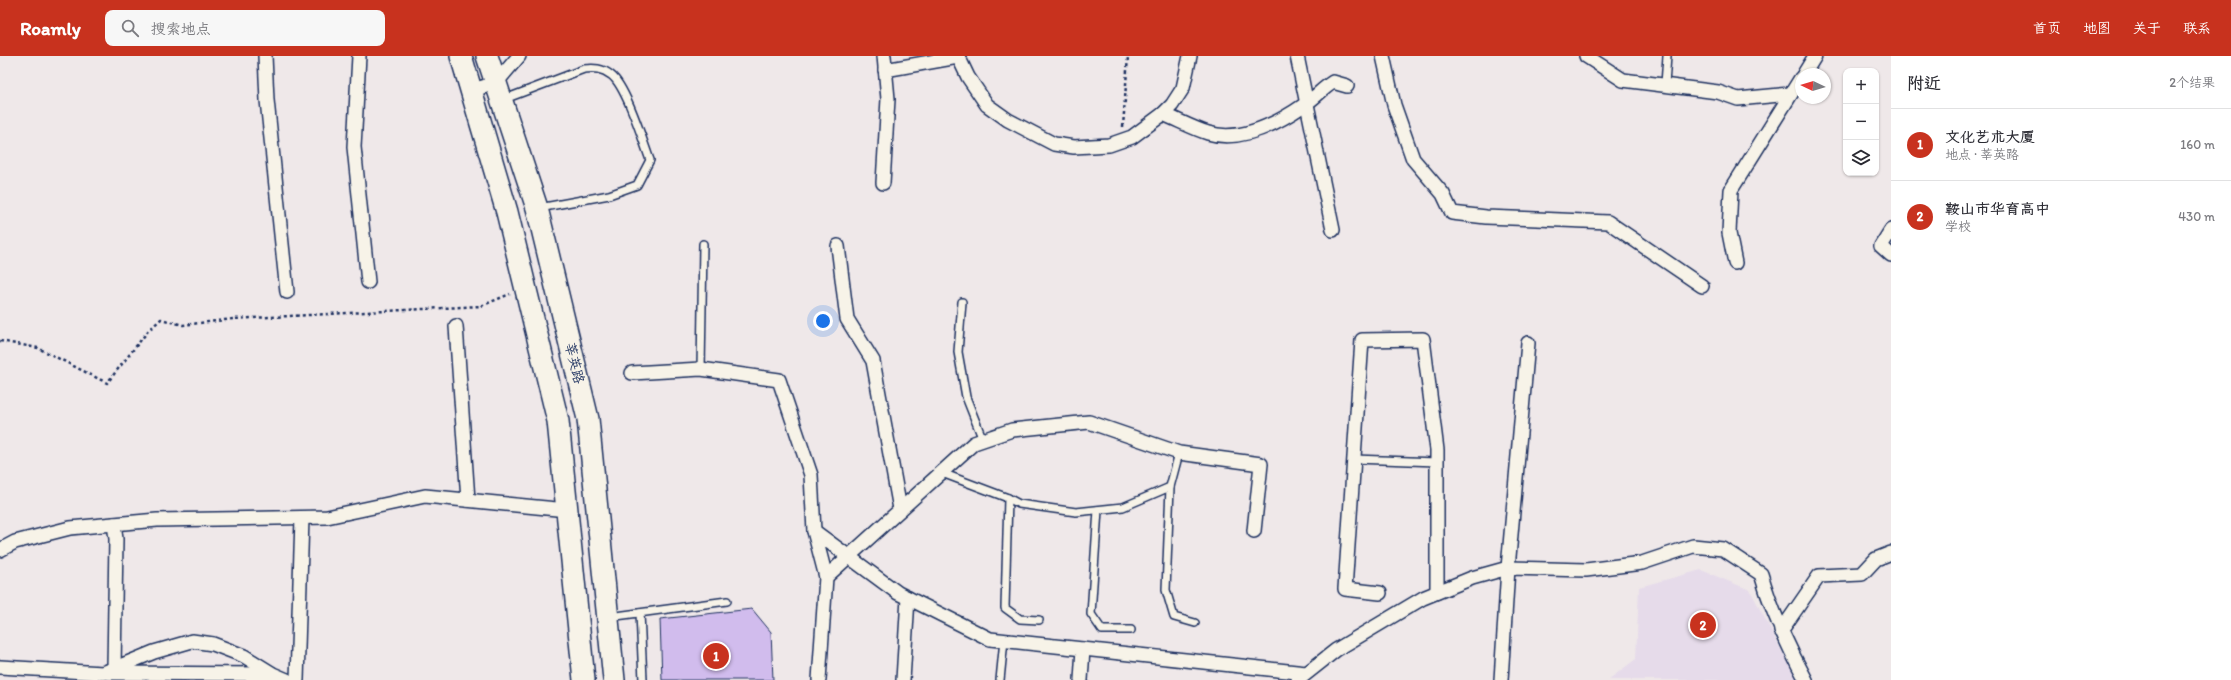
<!DOCTYPE html>
<html lang="zh">
<head>
<meta charset="utf-8">
<style>
  :root { --surface:#fff; --page:#f7f7f7; --text:#2b2b33; --muted:#7c7c81; --line:#e1e1e2; --accent:#c8321e }
  body { margin:0; font-family:Itim,"LXGW WenKai TC",sans-serif; background:var(--page); color:var(--text) }
  .controls { position:absolute; right:12px; top:12px; display:grid; overflow:hidden; border-radius:8px; box-shadow:0 1px 3px #0004 }
  .controls button { width:36px; height:36px; display:grid; place-items:center; padding:0; border:0; border-bottom:1px solid var(--line); background:var(--surface); color:var(--text); font:20px sans-serif }
  .compass { position:absolute; left:1795px; top:12px; width:36px; height:36px; border-radius:50%; background:var(--surface); box-shadow:0 1px 3px #0004; rotate:274deg }
  .you { position:absolute; left:823px; top:265px; width:14px; height:14px; margin:-10px; border:3px solid #fff; border-radius:50%; background:#1a73e8; box-shadow:0 0 0 6px #1a73e833 }
  .badge { display:grid; place-items:center; width:26px; height:26px; border-radius:50%; background:var(--accent); color:#fff; font-size:13px; font-weight:700 }
  .pin { position:absolute; translate:-50% -50%; border:2px solid #fff; box-shadow:0 1px 4px #0006 }
  .list { margin:0; padding:0; list-style:none }
  h2 { display:flex; justify-content:space-between; align-items:center; height:52px; margin:0; padding:0 16px; font-size:17px }
  h2 small { font-size:13px; font-weight:400; color:var(--muted) }
  .list li { display:grid; grid-template-columns:26px 1fr auto; gap:12px; align-items:center; box-sizing:border-box; height:72px; padding:0 16px; border-top:1px solid var(--line) }
  .list b { display:block; font-size:15px; white-space:nowrap }
  .list p { margin:0; font-size:13px; white-space:nowrap; color:var(--muted) }
  .list em { font-size:13px; font-style:normal; color:var(--muted) }
  .icon { flex:none; width:22px; height:22px; fill:none; stroke:currentColor; stroke-width:2; stroke-linecap:round; stroke-linejoin:round }
  .map { position:relative; flex:none; width:1891px; height:624px; overflow:hidden }
  header { display:flex; align-items:center; gap:24px; box-sizing:border-box; height:56px; padding:0 20px; background:var(--accent); color:#fff }
  header strong { font-size:19px }
  nav { display:flex; gap:22px; margin-inline-start:auto; font-size:14px }
  .search { width:280px; height:36px; background:var(--page); display:flex; align-items:center; gap:10px; box-sizing:border-box; padding:0 14px; border-radius:8px; color:var(--muted); font-size:15px }
  main { display:flex }
  aside { flex:1; background:var(--surface) }
  .map>svg:first-child { display:block }
</style>
</head>
<body>
<header>
<strong>Roamly</strong>
<div class="search"><svg class="icon" aria-label="search" viewBox="0 0 24 24"><circle cx="10" cy="10" r="6"/><path d="M15 15l6 6"/></svg>搜索地点</div>
<nav><a>首页</a><a>地图</a><a>关于</a><a>联系</a></nav>
</header>
<main>
<div class="map">
<svg width="1891" height="624" viewBox="0 0 1891 624">
  <rect width="100%" height="100%" fill="#efe8e9"/>
  <filter id="ink" filterUnits="userSpaceOnUse"><feTurbulence type="fractalNoise" baseFrequency=".025" numOctaves="2"/><feDisplacementMap in="SourceGraphic" scale="8" xChannelSelector="R" yChannelSelector="G"/><feConvolveMatrix kernelMatrix="1 2 1 2 8 2 1 2 1" color-interpolation-filters="sRGB"/></filter>
  <g filter="url(#ink)">
    <polygon fill="#e6dbea" points="1701,514 1750,534 1797,624 1608,624 1636,603 1639,531"/>
    <polygon fill="#d1bced" stroke="#1b2f5e" points="752,553 771,576 773,624 662,624 660,563"/>
    <g fill="none" stroke-linecap="round" stroke-linejoin="round">
      <g stroke="#1b2f5e" stroke-width="10">
        <g id="lane">
          <polyline points="1665,28 1667,0"/>
          <path d="M502 44 584 13C594 12 602 12 611 19 626 30 643 85 650 104L637 129 609 139 539 152"/>
          <polyline points="962,246 958,296 966,341 983,384"/>
          <polyline points="701,313 703,188"/>
          <polyline points="1179,397 1170,431 1166,534 1174,561 1195,567"/>
          <polyline points="1354,403 1437,406"/>
          <polyline points="942,417 1008,442 1019,448 1076,456 1123,451 1170,431"/>
          <polyline points="1008,442 1005,552 1020,563 1039,564"/>
          <polyline points="1098,454 1091,558 1102,574 1131,574"/>
          <polyline points="640,557 643,624"/>
          <polyline points="609,561 727,545"/>
          <polyline points="1000,624 1004,584"/>
        </g>
      </g>
      <g stroke="#1b2f5e" stroke-width="16">
        <g id="street">
          <polyline points="265,0 267,44 287,236"/>
          <polyline points="359,0 354,91 368,226"/>
          <polyline points="958,0 968,21 987,49 1008,64 1054,88 1074,91 1109,89 1132,81 1163,58 1172,49 1183,32 1190,0"/>
          <polyline points="1297,0 1333,174"/>
          <polyline points="1383,0 1394,49 1413,103 1443,138 1452,157 1486,161 1608,166 1702,230"/>
          <polyline points="1586,0 1623,24 1718,36 1738,43 1790,38"/>
          <polyline points="885,14 958,1"/>
          <polyline points="1804,18 1815,0"/>
          <polyline points="473,34 496,27 519,0"/>
          <path d="M1163 58C1178 64 1192 72 1208 77 1241 87 1278 67 1304 49 1315 42 1322 33 1333 26L1347 30"/>
          <polyline points="883,127 888,43 884,0"/>
          <polyline points="1891,174 1881,190 1891,199"/>
          <polyline points="838,190 847,263 873,305 900,453"/>
          <polyline points="1735,207 1729,177 1731,134 1801,22"/>
          <polyline points="456,270 468,444"/>
          <polyline points="632,317 701,313 779,324 811,419 814,475 826,521 819,624"/>
          <polyline points="114,468 116,483 114,613"/>
          <polyline points="814,475 898,537 990,583 1306,617"/>
          <polyline points="0,494 15,486 70,472 157,464 327,461 425,440 567,454"/>
          <polyline points="826,521 974,387 1012,374 1089,366 1179,397 1261,408 1254,475"/>
          <polyline points="1380,537 1345,533 1362,284 1423,283 1437,394 1437,536"/>
          <polyline points="1781,575 1819,520 1862,518 1876,503 1891,497"/>
          <polyline points="0,611 103,617 154,596 192,585 213,588 244,600 273,618 287,624"/>
          <polyline points="109,617 272,618"/>
          <polyline points="297,624 302,462"/>
          <polyline points="903,624 908,542"/>
          <polyline points="1081,624 1083,593"/>
          <path d="M1298 624 1336 594 1423 542 1472 522 1508 512 1586 514 1642 507 1693 490 1723 493 1761 518C1772 556 1787 589 1806 624"/>
          <polyline points="1501,624 1508,512 1528,287"/>
        </g>
      </g>
      <g stroke="#1b2f5e" stroke-width="24">
        <g id="primary">
          <polyline points="461,0 507,156 558,365 584,624"/>
          <polyline points="487,0 537,152 588,363 614,624"/>
        </g>
      </g>
      <g stroke="#1b2f5e" stroke-width="2.5" stroke-dasharray="3 3" stroke-linecap="butt">
        <polyline points="1123,71 1128,0"/>
        <polyline points="0,285 38,292 107,327 148,275 161,263 183,269 233,263 481,250 510,238"/>
      </g>
      <use href="#lane" stroke="#f7f3e8" stroke-width="7"/>
      <use href="#street" stroke="#f7f3e8" stroke-width="13"/>
      <use href="#primary" stroke="#f7f3e8" stroke-width="21"/>
    </g>
  </g>
  <g text-anchor="middle" stroke-width="4" stroke-linejoin="round" paint-order="stroke">
    <g font-size="14" fill="#1b2f5e" stroke="#f7f3e8">
      <text transform="translate(575 307) rotate(76)" y="5">莘英路</text>
    </g>
  </g>
</svg>
<div class="controls">
<button>+</button>
<button>−</button>
<button><svg class="icon" aria-label="layers" viewBox="0 0 24 24"><path d="M12 4l9 5-9 5-9-5zM3 14l9 5 9-5"/></svg></button>
</div>
<svg class="compass" viewBox="-18 -18 36 36"><path d="M0-13l5 13h-10z" fill="#e53935"/><path d="M0 13l5-13h-10z" fill="#7c7c81"/></svg>
<div class="you"></div>
<div class="pin badge" style="left:716px;top:600px">1</div>
<div class="pin badge" style="left:1703px;top:569px">2</div>
</div>
<aside>
<h2>附近<small>2个结果</small></h2>
<ul class="list">
<li><span class="badge">1</span><div><b>文化艺术大厦</b><p>地点 · 莘英路</p></div><em>160 m</em></li>
<li><span class="badge">2</span><div><b>鞍山市华育高中</b><p>学校</p></div><em>430 m</em></li>
</ul>
</aside>
</main>
</body>
</html>
